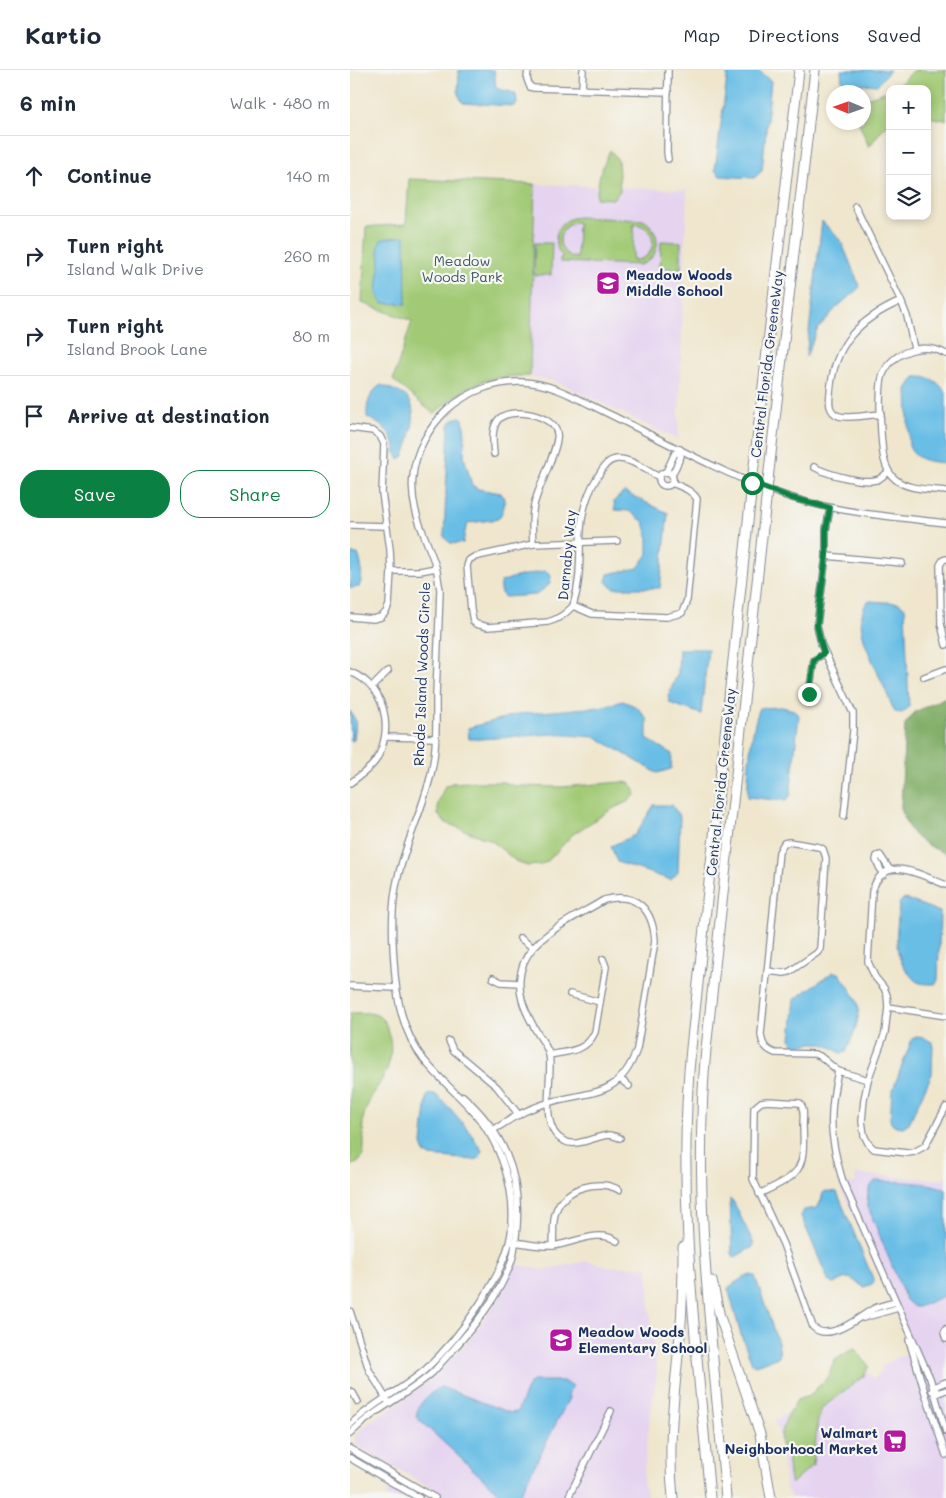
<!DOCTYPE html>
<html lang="en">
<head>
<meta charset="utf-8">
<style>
  :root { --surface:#fff; --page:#f2f2f3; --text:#1f2937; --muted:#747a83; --line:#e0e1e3; --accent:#0b8043 }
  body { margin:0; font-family:Mali,sans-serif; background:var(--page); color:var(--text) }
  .controls { position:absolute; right:15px; top:15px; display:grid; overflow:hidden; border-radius:10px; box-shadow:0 2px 8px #0003 }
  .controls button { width:45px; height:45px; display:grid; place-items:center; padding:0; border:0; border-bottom:1px solid var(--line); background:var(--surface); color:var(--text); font:25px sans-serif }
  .compass { position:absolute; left:476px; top:15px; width:45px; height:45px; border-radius:50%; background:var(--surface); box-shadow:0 2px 8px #0003; rotate:272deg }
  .stop { position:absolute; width:15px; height:15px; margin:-11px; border:4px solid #0b8043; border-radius:50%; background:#fff }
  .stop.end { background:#0b8043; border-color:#fff; box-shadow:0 1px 5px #0008 }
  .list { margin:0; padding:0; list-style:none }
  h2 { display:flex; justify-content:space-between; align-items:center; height:65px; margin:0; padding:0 20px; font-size:21px }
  h2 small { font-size:16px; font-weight:400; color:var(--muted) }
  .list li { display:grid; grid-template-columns:32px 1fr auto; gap:15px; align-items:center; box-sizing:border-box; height:80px; padding:0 20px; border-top:1px solid var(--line) }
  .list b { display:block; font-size:19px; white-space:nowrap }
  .list p { margin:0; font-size:16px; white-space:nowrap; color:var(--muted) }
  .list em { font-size:16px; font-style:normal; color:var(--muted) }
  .actions { display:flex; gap:10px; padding:15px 20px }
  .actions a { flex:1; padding:11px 0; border:1px solid var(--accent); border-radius:20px; text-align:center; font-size:18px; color:var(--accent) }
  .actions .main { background:var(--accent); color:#fff }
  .icon { flex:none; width:28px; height:28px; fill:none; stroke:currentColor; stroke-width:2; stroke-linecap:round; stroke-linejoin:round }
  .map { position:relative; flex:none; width:596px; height:1428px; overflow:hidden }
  header { display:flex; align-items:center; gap:30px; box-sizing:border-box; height:70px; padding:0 25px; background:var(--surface); border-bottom:1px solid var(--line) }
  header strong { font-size:24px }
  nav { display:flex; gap:28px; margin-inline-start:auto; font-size:18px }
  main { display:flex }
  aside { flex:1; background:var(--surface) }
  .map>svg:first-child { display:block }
</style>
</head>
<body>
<header>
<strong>Kartio</strong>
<nav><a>Map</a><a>Directions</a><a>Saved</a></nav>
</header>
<main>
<aside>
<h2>6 min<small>Walk · 480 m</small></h2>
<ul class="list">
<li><svg class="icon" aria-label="ahead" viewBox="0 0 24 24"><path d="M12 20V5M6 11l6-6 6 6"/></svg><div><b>Continue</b></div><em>140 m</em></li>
<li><svg class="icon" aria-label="right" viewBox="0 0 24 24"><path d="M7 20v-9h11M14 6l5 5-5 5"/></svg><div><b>Turn right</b><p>Island Walk Drive</p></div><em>260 m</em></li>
<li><svg class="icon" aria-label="right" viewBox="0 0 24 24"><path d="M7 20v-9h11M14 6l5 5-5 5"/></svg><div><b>Turn right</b><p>Island Brook Lane</p></div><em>80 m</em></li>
<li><svg class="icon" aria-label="arrive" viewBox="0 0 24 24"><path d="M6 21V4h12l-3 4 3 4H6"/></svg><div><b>Arrive at destination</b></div></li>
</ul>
<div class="actions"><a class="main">Save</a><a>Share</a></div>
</aside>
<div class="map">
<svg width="596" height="1428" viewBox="0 0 596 1428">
  <rect width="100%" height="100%" fill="#f6f6f2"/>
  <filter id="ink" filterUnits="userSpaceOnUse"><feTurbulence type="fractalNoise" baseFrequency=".02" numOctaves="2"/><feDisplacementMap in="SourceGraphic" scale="10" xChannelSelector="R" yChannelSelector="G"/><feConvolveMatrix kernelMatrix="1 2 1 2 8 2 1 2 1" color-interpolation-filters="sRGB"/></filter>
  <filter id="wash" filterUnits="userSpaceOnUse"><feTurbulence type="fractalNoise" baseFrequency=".0096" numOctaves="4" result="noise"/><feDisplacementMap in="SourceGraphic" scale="20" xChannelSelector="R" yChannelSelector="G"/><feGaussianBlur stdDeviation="1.12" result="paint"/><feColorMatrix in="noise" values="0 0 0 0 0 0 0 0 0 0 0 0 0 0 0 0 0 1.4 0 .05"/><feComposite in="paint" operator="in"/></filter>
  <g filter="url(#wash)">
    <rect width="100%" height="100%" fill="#efe6cd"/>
    <g fill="#e5d3f0">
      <polygon points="185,114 337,120 328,370 215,315 199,310 180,306"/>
      <polygon points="506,1104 593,1110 596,1105 596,1428 441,1428 436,1418 429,1366 424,1350 518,1303 524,1309 530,1304 533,1295 559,1282 547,1245 488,1112 505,1113"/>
      <polygon points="237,1191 262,1197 298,1197 300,1239 307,1305 301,1336 293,1411 297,1428 98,1428 6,1375 5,1367 12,1358 74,1315 112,1278 126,1261 148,1229 164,1194 193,1200"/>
      <polygon points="38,1417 57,1428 37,1428"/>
    </g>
    <g fill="#a2ca76" stroke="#5e7c6a" fill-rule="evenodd">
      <polygon points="564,0 596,0 596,50 577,47 577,19 542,19 548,16"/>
      <polygon points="540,20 540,54 535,56 519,77 509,53 514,52 514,29"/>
      <polygon points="260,80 268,90 270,121 263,129 246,128 250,103"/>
      <path d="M59 109 185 114 180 306C135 305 117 314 84 344L43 310 62 251 12 233 16 157 56 154Z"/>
      <path d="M229 147 293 150C313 161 312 189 289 195L210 192V188L213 187C198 171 208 148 229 147ZM228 152 227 188H226C204 183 205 155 228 152ZM284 154C310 156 308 191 283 190Z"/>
      <polygon points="311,171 331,172 331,199 310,198"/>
      <polygon points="185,173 202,173 201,205 184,205"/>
      <polygon points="118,712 153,712 165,716 211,717 272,712 280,713 285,719 285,725 279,731 262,739 223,764 198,791 190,795 178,796 168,793 142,771 94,752 88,744 88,733 95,716 102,713"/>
      <path d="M0 943C20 943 33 940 39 963 48 1005 21 1014 13 1049 11 1061 22 1094 0 1095Z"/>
      <path d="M504 1278 519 1296 514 1306 472 1338 468 1349 463 1395 441 1414C438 1405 439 1397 437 1387 436 1383 434 1381 432 1377 426 1361 440 1343 447 1330L459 1326 478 1307 484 1291Z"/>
    </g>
    <path fill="#81ae67" stroke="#4e6e62" d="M596 627V784C570 772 558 766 551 737L555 654 565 642Z"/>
    <g fill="#69bee6" stroke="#4276a2">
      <path d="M109 0H144L146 18C152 21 161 20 166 25L167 34 164 36 113 33 108 24Z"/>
      <polygon points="378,0 408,0 421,11 412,101 404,108 370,106 365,100"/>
      <polygon points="491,0 540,0 527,15 512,14 498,16 492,11"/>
      <polygon points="472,151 491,171 510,217 486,238 467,260 456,287"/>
      <polygon points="55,166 56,234 32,233 27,223 30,190 28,176 31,170 33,169"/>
      <path d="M565 307C581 307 586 309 596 323V393C581 392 565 391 559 376L557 319Z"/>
      <path d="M31 315C39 318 47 321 54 325 72 338 59 370 54 386L49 389C45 384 46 381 44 374 41 360 29 354 17 347 16 335 20 321 31 315Z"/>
      <path d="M111 347 113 349 115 364 114 387 122 415 128 419 151 423C157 431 154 441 148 449L119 453 116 457 113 473C103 474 99 475 94 466L99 356C101 350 104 348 111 347Z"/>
      <polygon points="274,422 318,443 310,518 264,518 256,512 258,504 288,498 298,484 298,467 294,452 279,441 265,440 264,431"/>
      <path d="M0 484H8C12 493 13 508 9 517L0 518Z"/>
      <path d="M194 501 198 502 201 506 200 514 186 525 155 527C149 523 149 518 151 512L162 508Z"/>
      <path d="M521 531 549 533 555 538 559 637 552 643 545 642C539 630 535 618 529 606 520 584 502 555 517 532Z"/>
      <polygon points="329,579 358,579 351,644 320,633 318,626 328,603"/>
      <polygon points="273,631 287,637 297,649 297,669 322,684 321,699 307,703 246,667 201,664 130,669 119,669 118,658 169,644 249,637"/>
      <path d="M432 637 444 640 449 645 440 726 436 731 398 727C397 704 401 657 410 638Z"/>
      <polygon points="0,641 6,651 4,670 1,671"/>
      <polygon points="304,735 322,735 330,747 328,802 321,810 267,792 261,776 285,765"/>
      <path d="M556 829 590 842 588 910 585 914C580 914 574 914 570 913 564 911 561 906 558 902 541 883 548 857 549 834L552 830Z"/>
      <path d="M483 902 489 903C496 913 509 929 509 941 508 955 501 970 496 982L490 983C475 972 464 970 448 977L443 974 441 969 445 929Z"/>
      <polygon points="566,967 575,968 583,973 582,1004 559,1053 553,1057 546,1056 541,1053 540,1049 542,1022 562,969"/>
      <path d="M79 1024H85C103 1040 120 1060 132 1081L129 1088 124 1090 80 1086 75 1084 72 1074 77 1027Z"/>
      <path d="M525 1111C543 1112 583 1111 596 1120V1225L568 1237 563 1236 556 1230 518 1137C517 1126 517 1119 525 1111Z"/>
      <path d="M476 1121 487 1122 524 1211 522 1214 514 1217C499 1208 500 1204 484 1214L479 1212 451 1146 454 1140 467 1138 471 1131 473 1123Z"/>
      <polygon points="380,1129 383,1131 403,1172 403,1177 385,1187 383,1186 382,1183"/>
      <polygon points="401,1205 405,1206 428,1273 430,1283 429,1287 405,1295 402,1293 391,1265 378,1218 394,1207"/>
      <path d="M182 1311H213L223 1316 218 1324 219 1328 168 1428H154L66 1347C68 1332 79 1324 91 1317L161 1343 167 1342 179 1314Z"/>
    </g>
  </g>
  <g filter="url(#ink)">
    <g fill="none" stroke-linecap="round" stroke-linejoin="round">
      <g stroke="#858a96" stroke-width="8">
        <g id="minor">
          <polyline points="178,0 177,9 180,17 184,18 318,22"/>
          <polyline points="318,0 317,82 318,89"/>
          <polyline points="232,19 233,0"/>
          <polyline points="505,136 551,231 557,246 564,279"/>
          <path d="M596 284C575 272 545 280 534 302 527 314 531 374 534 389 536 397 539 404 545 409 557 420 580 419 596 421"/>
          <path d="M531 344C520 345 499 349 489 346 478 342 479 332 480 323 484 274 508 250 551 231"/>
          <polyline points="0,358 23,361 30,366 34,374 32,423 40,479 41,501 39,535 36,542 31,547 23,549 0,547"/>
          <path d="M144 384C143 374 141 358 148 350 159 336 203 344 207 363 210 376 188 417 184 435 181 448 182 461 183 474"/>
          <path d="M464 397C477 404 515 415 529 409 532 407 535 404 539 402"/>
          <circle cx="316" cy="409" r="7"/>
          <polyline points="316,402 325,383 329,383 330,379"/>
          <polyline points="322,405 331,386 329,383"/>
          <path d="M309 407C297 401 281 388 267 389 257 390 253 398 248 406 219 452 238 489 223 536L242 544 317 547 332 543 337 530 347 429C342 420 331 417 322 413"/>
          <polyline points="480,438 476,460 476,486 467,555 471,574 503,643 503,661 494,746"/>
          <polyline points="0,455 36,456"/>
          <polyline points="476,486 552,493"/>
          <polyline points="596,489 593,490 590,495 591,554 596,575"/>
          <polyline points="41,501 70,501 86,498"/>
          <path d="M223 536C215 544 209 549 198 552L138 557 126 554 123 551 121 540 117 496 119 490 124 487 183 474 267 471"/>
          <path d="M0 602C35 615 45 659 26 690 21 699 8 707 0 713"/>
          <polyline points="574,607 596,599"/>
          <polyline points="22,617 38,601"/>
          <polyline points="459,624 464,590 475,583"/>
          <polyline points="36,667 85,668"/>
          <polyline points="533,805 526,790 527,786 530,785 540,800"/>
          <path d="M596 815C570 805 533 782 522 822L518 892 525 907 534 918 537 925 538 937 535 963 518 1010 514 1029 512 1051 514 1065 518 1073 524 1079 557 1083 564 1082 575 1076 596 1037"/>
          <polyline points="170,868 182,877"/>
          <path d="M417 901 434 903 439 902 467 883 470 879 476 788 473 779 469 777 439 772 434 773 429 782 411 964C412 974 415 979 425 983L464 984 470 986 488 1001 518 1010"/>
          <polyline points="143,908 151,912 169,913"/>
          <polyline points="0,916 46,918"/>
          <polyline points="220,924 250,932"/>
          <polyline points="538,937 596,946"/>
          <polyline points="99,971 103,980 147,1017 169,1045"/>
          <path d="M199 985C219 981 236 982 245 962L256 897 253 889"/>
          <path d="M488 1001C478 1046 480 1068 493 1112L580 1308 596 1362"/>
          <polyline points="270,1009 279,1016"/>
          <path d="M138 1062C149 1058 158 1050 168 1045 177 1040 188 1036 197 1033 240 1020 269 1030 287 979L305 871C303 840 287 821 254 830 228 846 186 864 174 892 163 919 175 942 188 964 192 970 197 977 199 984 204 1007 187 1058 214 1071 227 1078 245 1066 259 1065 262 1065 267 1067 270 1068"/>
          <path d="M409 1124C450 1104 455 1103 453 1056 453 1048 455 1039 450 1033L417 1031 411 1032 404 1038 403 1109 433 1174 463 1257C479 1273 509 1247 523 1239 529 1236 538 1234 546 1232"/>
          <path d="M162 1172C176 1173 188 1177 202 1176 222 1174 249 1158 267 1171"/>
          <path d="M203 1176C204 1165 202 1151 206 1141 213 1118 250 1108 269 1120"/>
          <polyline points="0,1241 19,1300 37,1330"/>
          <polyline points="513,1248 548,1238"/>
          <polyline points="596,1259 594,1263 596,1269"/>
          <polyline points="559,1270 575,1323 596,1385"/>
          <polyline points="585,1320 586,1316 596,1312"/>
          <polyline points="0,1321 3,1323 8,1332"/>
          <polyline points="582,1321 585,1320 588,1323 596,1320"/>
          <path d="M0 1355C22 1333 52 1320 76 1299 108 1269 154 1208 161 1164 167 1120 151 1071 120 1038 105 1022 88 1007 74 990 52 962 46 927 44 892 42 864 41 835 48 807 56 772 73 739 81 704 87 679 86 653 86 628 87 592 89 556 90 519 88 512 88 504 86 497 76 466 59 440 63 406 65 382 79 357 97 340 117 322 145 311 173 312 204 313 233 332 261 345 314 371 366 400 422 421 477 442 537 446 596 453"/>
          <path d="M0 1364C24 1339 56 1326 82 1303 89 1296 95 1288 102 1281 125 1255 149 1226 161 1193 165 1182 166 1168 167 1156 171 1102 152 1061 113 1026"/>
          <polyline points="0,1379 85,1428"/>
          <polyline points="0,1388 69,1428"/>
          <polyline points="218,1428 261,1341"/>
        </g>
      </g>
      <g stroke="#858a96" stroke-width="11">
        <g id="highway">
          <polyline points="403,404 449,0"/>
          <polyline points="418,410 465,0"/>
          <polyline points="362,1211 370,1247 410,1364 421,1428"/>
          <path d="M323 1428C317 1372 325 1320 330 1265 333 1235 333 1206 333 1177"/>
          <path d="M360 1428C347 1278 326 1128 341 978L401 424"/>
          <path d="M376 1428C363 1279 342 1129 356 979L416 430"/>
        </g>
      </g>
      <use href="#minor" stroke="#fff" stroke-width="5.5"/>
      <use href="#highway" stroke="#fff" stroke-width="9"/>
      <g stroke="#858a96" stroke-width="11" stroke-linecap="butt">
        <g id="highway-bridge">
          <polyline points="401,424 403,404"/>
          <polyline points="416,430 418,410"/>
        </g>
      </g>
      <use href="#highway-bridge" stroke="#fff" stroke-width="9"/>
    </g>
  </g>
  <g fill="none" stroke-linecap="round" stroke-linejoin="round" filter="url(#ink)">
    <polyline stroke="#0b8043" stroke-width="6" points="402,413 442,428 480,438 476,460 476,486 467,555 471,574 474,583 464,590 459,624"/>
  </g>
  <defs>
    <g id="school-square" transform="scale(1.25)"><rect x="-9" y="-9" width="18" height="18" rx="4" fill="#b5179e" stroke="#f6f6f2"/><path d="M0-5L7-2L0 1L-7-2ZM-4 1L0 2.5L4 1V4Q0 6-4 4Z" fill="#fff"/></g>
    <g id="supermarket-square" transform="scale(1.25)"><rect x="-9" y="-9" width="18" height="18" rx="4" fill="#b5179e" stroke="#f6f6f2"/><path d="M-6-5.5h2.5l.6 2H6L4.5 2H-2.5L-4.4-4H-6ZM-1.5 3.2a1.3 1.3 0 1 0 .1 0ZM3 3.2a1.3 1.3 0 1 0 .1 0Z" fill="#fff"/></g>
  </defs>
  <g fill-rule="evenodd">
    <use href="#school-square" x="258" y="213"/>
    <use href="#school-square" x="211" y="1270"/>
    <use href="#supermarket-square" x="545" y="1371"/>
  </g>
  <g text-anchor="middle" stroke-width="4.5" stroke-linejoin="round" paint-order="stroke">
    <g font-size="14" fill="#3d5664" stroke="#f6f6f2">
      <text x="112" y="196">Meadow<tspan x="112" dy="16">Woods Park</tspan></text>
    </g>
    <g font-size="14" font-weight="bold" fill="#1b2f5e" stroke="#f6f6f2" text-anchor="start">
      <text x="276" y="210">Meadow Woods<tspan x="276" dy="16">Middle School</tspan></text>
      <text x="228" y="1267">Meadow Woods<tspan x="228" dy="16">Elementary School</tspan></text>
      <text x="528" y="1368" text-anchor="end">Walmart<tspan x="528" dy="16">Neighborhood Market</tspan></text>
    </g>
    <g font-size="14" fill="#1b2f5e" stroke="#f6f6f2">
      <text transform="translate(417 294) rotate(-83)" y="5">Central Florida GreeneWay</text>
      <text transform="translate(217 485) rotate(-85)" y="5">Darnaby Way</text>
      <text transform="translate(72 604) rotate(-88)" y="5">Rhode Island Woods Circle</text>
      <text transform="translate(371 712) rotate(-84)" y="5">Central Florida GreeneWay</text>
    </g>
  </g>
</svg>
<div class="controls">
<button>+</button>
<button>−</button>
<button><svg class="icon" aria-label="layers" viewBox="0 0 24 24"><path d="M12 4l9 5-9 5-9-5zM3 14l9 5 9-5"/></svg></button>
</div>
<svg class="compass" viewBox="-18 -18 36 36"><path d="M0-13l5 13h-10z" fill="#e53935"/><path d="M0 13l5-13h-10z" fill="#747a83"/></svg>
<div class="stop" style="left:402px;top:413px"></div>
<div class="stop end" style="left:459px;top:624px"></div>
</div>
</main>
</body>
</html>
